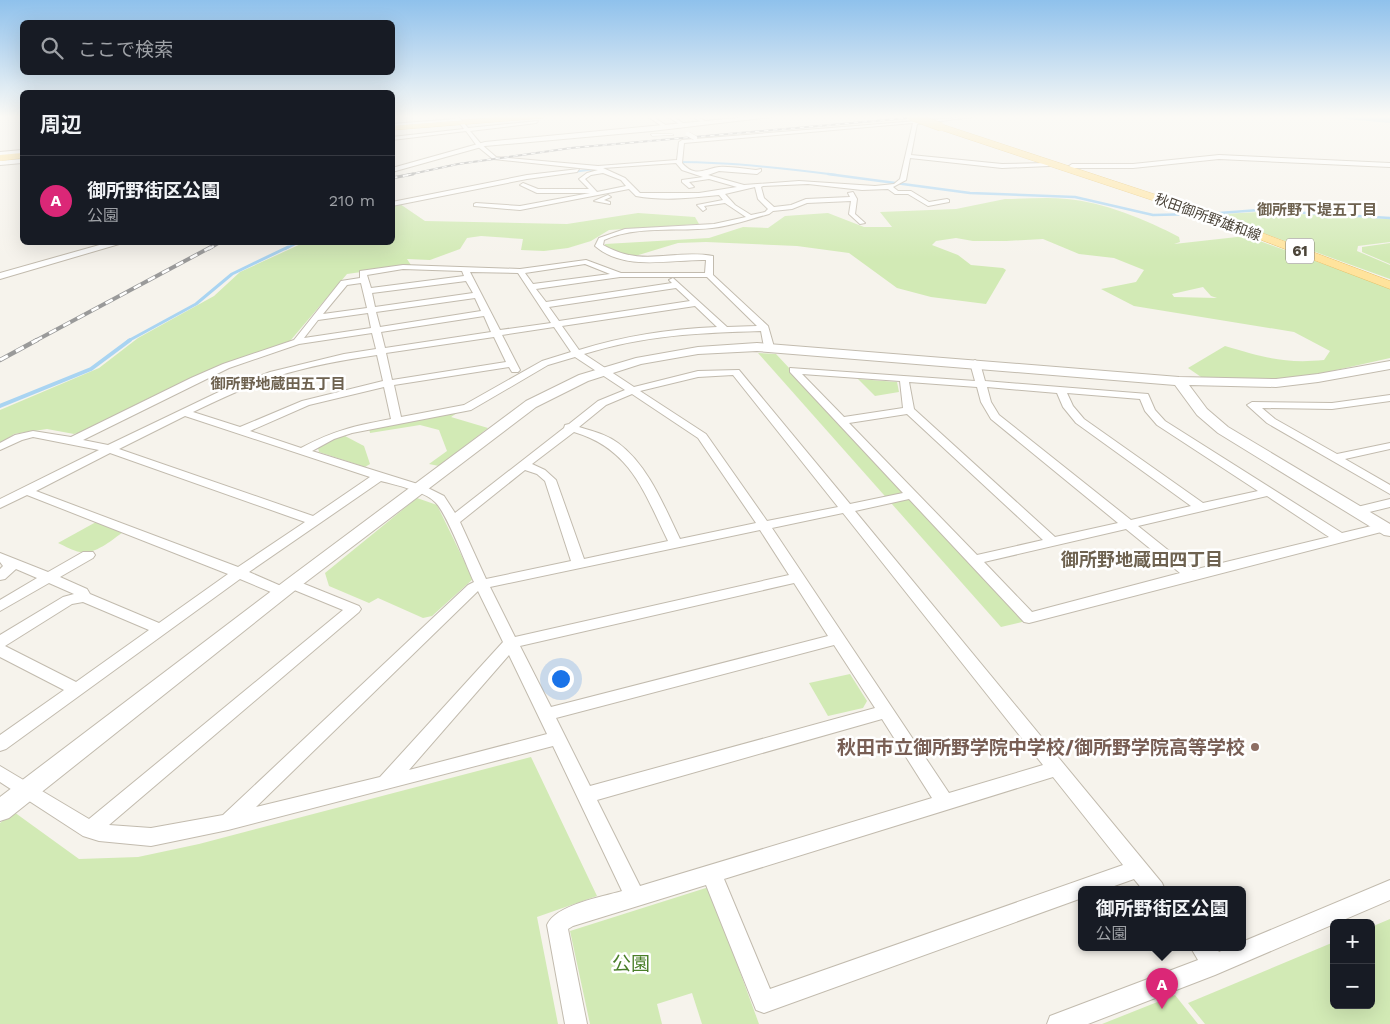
<!DOCTYPE html>
<html lang="ja">
<head>
<meta charset="utf-8">
<style>
  :root { --surface:#171b24; --page:#242831; --text:#f1f3f6; --muted:#9ea1a6; --line:#363941; --accent:#db2777 }
  body { margin:0; font-family:"Work Sans","Noto Sans JP",sans-serif; background:var(--page); color:var(--text) }
  .controls { position:absolute; right:15px; bottom:15px; display:grid; overflow:hidden; border-radius:8px; box-shadow:0 5px 20px #0002 }
  .controls button { width:45px; height:45px; display:grid; place-items:center; padding:0; border:0; border-bottom:1px solid var(--line); background:var(--surface); color:var(--text); font:25px sans-serif }
  .you { position:absolute; left:560px; top:678px; width:18px; height:18px; margin:-12px; border:4px solid #fff; border-radius:50%; background:#1a73e8; box-shadow:0 0 0 8px #1a73e833 }
  .badge { display:grid; place-items:center; width:32px; height:32px; border-radius:50%; background:var(--accent); color:#fff; font-size:16px; font-weight:700 }
  .pin { position:absolute; translate:-50% -41px; filter:drop-shadow(0 1px 2px #0008) }
  .pin::after { content:''; position:absolute; top:26px; width:18px; height:15px; background:inherit; clip-path:polygon(0 0,100% 0,50% 100%) }
  .popup { position:absolute; left:1078px; top:886px; width:168px; height:65px; box-sizing:border-box; display:grid; place-content:center; border-radius:8px; background:var(--surface); filter:drop-shadow(0 1px 4px #0005); font-size:16px; white-space:nowrap; color:var(--muted) }
  .popup b { font-size:19px; color:var(--text) }
  .popup::after { content:''; position:absolute; left:50%; top:100%; margin-left:-10px; border:10px solid transparent; border-top-color:var(--surface) }
  .list { margin:0; padding:0; list-style:none }
  h2 { display:flex; justify-content:space-between; align-items:center; height:65px; margin:0; padding:0 20px; font-size:21px }
  h2 small { font-size:16px; font-weight:400; color:var(--muted) }
  .list li { display:grid; grid-template-columns:32px 1fr auto; gap:15px; align-items:center; box-sizing:border-box; height:90px; padding:0 20px; border-top:1px solid var(--line) }
  .list b { display:block; font-size:19px; white-space:nowrap }
  .list p { margin:0; font-size:16px; white-space:nowrap; color:var(--muted) }
  .list em { font-size:16px; font-style:normal; color:var(--muted) }
  .icon { flex:none; width:28px; height:28px; fill:none; stroke:currentColor; stroke-width:2; stroke-linecap:round; stroke-linejoin:round }
  .map { position:relative; flex:none; width:1390px; height:1024px; overflow:hidden }
  .search { position:absolute; background:var(--surface); box-shadow:0 5px 20px #0002; left:20px; top:20px; width:375px; height:55px; display:flex; align-items:center; gap:12px; box-sizing:border-box; padding:0 18px; border-radius:8px; color:var(--muted); font-size:19px }
  .panel { position:absolute; background:var(--surface); box-shadow:0 5px 20px #0002; left:20px; top:90px; width:375px; height:155px; border-radius:8px }
  .map>svg:first-child { display:block }
</style>
</head>
<body>
<div class="map">
<svg width="1390" height="1024" viewBox="0 0 1390 1024">
  <rect width="100%" height="100%" fill="#f6f3ec"/>
  <g fill="#d2eab5" fill-rule="evenodd">
    <path d="M1005 199C1026 199 1047 197 1067 199 1103 202 1147 220 1179 237L1180 242 1174 244 1246 236 1390 288V358L1314 375 1257 381 1204 379 1188 368 1225 346C1263 357 1284 364 1324 360L1330 351 1294 332 1134 306 1101 289 1136 282 1144 270 1114 258 1079 254 1043 239 1006 241H973L956 238 936 241 932 245 958 255 971 265 1003 268 1006 270 986 304 931 297 897 288 849 253 797 246 706 242 678 243 632 257 617 253 605 246V244L709 238 743 227 768 228 785 216 828 213 864 227H892L880 212 956 209ZM1203 287 1211 296 1217 298 1174 297 1172 294Z"/>
    <polygon points="400,204 425,221 567,224 638,213 695,217 699,224 609,230 591,241 568,248 544,251 521,250 523,239 481,236 467,238 460,249 430,260 407,259 411,265 347,274 290,341 232,361 99,427 74,434 47,429 14,434 0,444 0,410 99,368 138,338 214,296 240,272 303,243 392,242 393,206"/>
    <polygon points="1260,212 1390,219 1390,242 1358,246 1357,251 1390,265 1390,279 1230,221 1222,214"/>
    <polygon points="1390,243 1390,264 1362,252 1362,247"/>
    <polygon points="758,353 776,354 1026,621 1001,627"/>
    <polygon points="858,379 897,382 899,392 875,396"/>
    <polygon points="460,411 451,417 488,428 439,466 429,464 447,451 439,430 420,425 370,433 369,428"/>
    <polygon points="345,436 364,446 370,464 365,467 319,452 318,448 336,438"/>
    <polygon points="417,498 437,505 473,579 432,616 423,618 378,598 369,603 329,586 325,573"/>
    <path d="M96 522 123 532C112 540 95 555 80 552 73 551 65 546 58 543Z"/>
    <polygon points="850,674 867,701 863,708 828,716 809,683"/>
    <polygon points="531,757 597,896 537,917 558,1024 0,1024 0,823 14,812 79,859 138,857 199,844"/>
    <polygon points="709,887 759,1024 702,1024 692,993 657,1004 662,1024 590,1024 570,931"/>
    <polygon points="1390,919 1390,1024 1205,1024 1188,1003 1334,942 1334,1005 1371,1005 1371,927"/>
    <polygon points="1175,995 1198,1024 1102,1024"/>
  </g>
  <g fill="none" stroke-linecap="round" stroke-linejoin="round">
    <g stroke="#a9d4f2" stroke-width="2">
      <path d="M678 162C732 162 784 168 837 175"/>
      <polyline points="573,172 595,169"/>
    </g>
    <g stroke="#a9d4f2" stroke-width="2.5">
      <polyline points="828,174 970,193 1075,197 1153,215 1198,214"/>
      <polyline points="1206,214 1259,210 1390,218"/>
      <polyline points="285,249 299,242"/>
    </g>
    <polyline stroke="#a9d4f2" stroke-width="3" points="128,341 196,304 232,274 288,247"/>
    <polyline stroke="#a9d4f2" stroke-width="4" points="0,406 91,369 130,340"/>
    <polygon fill="#a9d4f2" fill-rule="evenodd" points="1340,116 1390,117 1390,123 1345,119"/>
    <g stroke="#c2bbae" stroke-width="1">
      <polygon id="pedestrian" points="651,134 672,134 674,135 652,136"/>
    </g>
    <g stroke="#c2bbae" stroke-width="2">
      <g id="minor">
        <path d="M454 116H458L468 128 538 121 536 123 470 131 481 144 496 157 598 166 677 160 679 142 682 140 980 116 917 124 911 155 1002 164 1047 163 1049 166 1002 168 910 158 906 180 893 187 898 191H911L929 202 947 199 949 200V202L928 206 908 194H895L888 189 862 190 808 184 763 186 761 187 764 198 774 207 791 205 806 199 850 197 848 193 853 192 857 199 855 214 865 223 860 224 849 214 851 201 807 203 792 209 773 211 769 214C750 219 732 226 712 228 677 232 638 225 604 240L603 245C644 268 671 249 713 256V275L768 326 774 347 772 349H766L764 347 761 331C697 333 646 335 584 354L634 387 698 371 739 370 850 504 903 493 790 372V368L975 381 970 363 975 360 980 363 985 381 1148 394 1155 410 1165 421 1342 533 1384 523 1389 524V530L1029 623 1024 622 909 499 855 511 1162 883 1165 890H1143L1134 879 1103 890H1082V898L764 1013 756 1010 706 885 573 926 568 929 587 1024H565L547 925C555 905 602 897 622 891L553 746 228 830 151 846 99 841 83 836 0 782V766L89 819 343 610 287 587 285 584 287 581H297L359 606 361 609 359 612 109 825 151 828 223 815 468 585 474 582C466 565 447 513 435 502 424 491 396 485 381 481L249 572 288 589 290 592 288 595H278L240 579 6 749 0 751V735L64 690 0 657V635L63 597 74 594 49 583 0 611V600L37 578 16 569 5 579 0 580V569L3 566 0 562V553L48 572 83 552H93L95 555 93 558 60 577 87 589 90 594 159 623 228 574 27 495 0 508V499L99 450 33 437 22 440 0 450V443L15 435 33 431 71 437 191 378 223 364 294 340 341 281 360 278V271L403 265 520 269 586 260 621 273H705L706 260C671 259 625 272 595 246L599 238 625 229 714 224 746 217 725 203 704 206 706 209 703 211 697 205 723 200 719 195C692 198 663 201 636 196L629 189 520 210 474 206V204L476 203 520 206 590 193H537L520 185 523 183 538 189H589L579 179 587 173 598 170 493 159 477 146 466 131 392 140V137L464 129 458 121 392 126V124L456 119ZM913 123 900 179 894 184 875 186 799 181 744 185 708 175 719 171 757 174 761 171V169L756 170C744 169 730 166 719 167 704 169 695 178 682 163L684 143ZM676 163 682 170 703 177 682 180V182L689 188 694 187 689 182 709 179 737 187 699 193H640L625 178 603 168ZM603 173 621 180 626 186 597 192 585 179 591 175ZM755 187 758 199 768 209 765 212 751 215 735 205 725 194ZM585 264 610 274 533 284 525 273ZM403 269 462 271 464 276 371 288 367 275ZM470 272 518 273 551 323 500 330ZM620 277H707L757 326 727 327 673 278 669 280 672 283 546 302 536 289ZM466 281 473 293 375 307 372 293ZM361 283 367 308 323 314 347 285ZM676 288 690 301 559 321 549 307ZM475 298 481 311 380 327 376 312ZM695 306 717 327C669 329 624 336 579 350L562 326ZM368 313 371 328 304 338 318 320ZM484 316 491 332 385 348 381 332ZM554 327 571 352 542 361 464 405 401 417 394 385 509 367 512 372H518L520 370 502 335ZM372 333 376 349 344 354 270 372 227 388 108 445 83 440 229 368 299 344ZM494 337 506 362 392 380 386 353ZM377 355 383 381 302 401 240 427 193 412C220 399 247 386 275 377 308 366 343 360 377 355ZM575 357 625 390 598 401 569 424 565 425 564 428 455 513 444 496 424 486 312 451 334 439 352 433 471 410 548 365ZM802 374 900 381 903 408 844 417ZM733 375 838 507 767 521 706 434 640 391 698 377ZM909 382 977 387 981 402 991 419 1118 523 1055 537 914 409ZM384 387 391 419C354 426 335 430 301 448L250 431 309 405ZM987 387 1057 393 1063 407 1076 423 1191 506 1131 520 999 415 991 402ZM1067 393 1140 399 1145 411 1157 425 1258 491 1203 503 1084 419 1073 406ZM632 394 698 438 756 523 680 539C664 506 648 465 618 443 606 434 592 431 579 427L606 405ZM907 414 1043 540 977 555 849 423ZM185 416 370 477 313 516 119 449ZM574 432C631 449 644 492 668 541L584 559 556 480 545 470 532 464ZM110 453 305 522 238 567 36 491ZM525 470 537 474 545 481 571 561 486 579 460 522ZM1267 496 1329 537 1193 570 1138 526ZM843 513 1043 765 949 793 772 528ZM1126 529 1180 573 1032 612 984 562ZM760 530 789 575 515 637 490 587ZM794 583 828 636 551 707 520 646ZM478 591 503 642 380 777 256 807ZM83 602 149 630 76 682 5 646 72 604ZM834 645 875 708 590 786 556 718ZM509 655 547 734 409 770ZM882 719 932 798 640 886 597 800ZM1053 777 1123 865 770 989 724 879Z"/>
        <polygon points="647,116 652,116 670,128 666,129"/>
        <polygon points="667,116 672,116 686,125 682,126"/>
        <polygon points="691,116 696,116 707,122 703,123"/>
        <polygon points="22,150 22,154 0,156 0,152"/>
        <polygon points="1219,155 1390,163 1390,167 1219,159 1133,168 1072,168 1069,166 1072,164 1133,164"/>
        <polygon points="22,159 22,163 0,165 0,161"/>
        <polygon points="579,169 577,172 527,179 392,206 392,202 527,175"/>
        <polygon points="608,195 611,197 604,200 610,202 610,204 594,201"/>
        <polygon points="1390,395 1390,401 1332,409 1262,408 1275,419 1337,454 1390,443 1390,449 1345,459 1390,485 1390,494 1267,423 1247,405 1252,402 1332,403"/>
        <polygon points="1390,499 1390,507 1357,515 1351,511 1353,508"/>
        <polygon points="1390,880 1390,900 1215,975 1088,1024 1047,1024 1050,1016 1198,960 1191,948 1216,948 1219,952 1228,948 1242,948 1242,942"/>
      </g>
    </g>
    <g stroke="#c2bbae" stroke-width="2">
      <g id="tertiary">
        <polygon points="758,116 779,116 652,131 485,146 392,172 392,168 485,142"/>
        <polygon points="110,242 126,242 0,279 0,273"/>
        <polygon points="757,343 1179,377 1276,379 1318,374 1390,361 1390,369 1318,382 1276,387 1189,385 1207,409 1228,427 1390,524 1390,536 1384,535 1218,433 1197,415 1175,385 757,351 698,354 641,364 588,381 536,407 298,588 9,818 0,821 0,797 286,580 526,401 579,375 636,358 698,347"/>
      </g>
    </g>
    <g stroke="#e6c16a" stroke-width="1">
      <g id="primary">
        <polygon points="518,116 546,116 542,118 392,130 392,126"/>
        <polygon points="938,125 944,125 1193,207 1390,281 1390,289 1185,211 938,129"/>
        <polygon points="22,153 22,158 0,161 0,155"/>
      </g>
    </g>
    <use href="#pedestrian" fill="#fff" fill-rule="evenodd"/>
    <use href="#minor" fill="#fff" fill-rule="evenodd"/>
    <use href="#tertiary" fill="#fff" fill-rule="evenodd"/>
    <use href="#primary" fill="#ffe39c" fill-rule="evenodd"/>
    <g stroke="#9a9a9a" stroke-width="2">
      <polyline id="rail-far3" points="407,175 458,164 571,148 931,116"/>
    </g>
    <g stroke="#9a9a9a" stroke-width="3">
      <g id="rail-far2">
        <polyline points="392,178 413,174"/>
        <polyline points="209,249 221,242"/>
      </g>
    </g>
    <g stroke="#9a9a9a" stroke-width="4">
      <polyline id="rail-far1" points="35,341 211,247"/>
    </g>
    <g stroke="#9a9a9a" stroke-width="4.5">
      <polyline id="rail" points="0,360 37,340"/>
    </g>
    <use href="#rail-far3" stroke="#fff" stroke-width="1" stroke-dasharray="4.5" stroke-linecap="butt"/>
    <use href="#rail-far2" stroke="#fff" stroke-width="2" stroke-dasharray="5.5" stroke-linecap="butt"/>
    <use href="#rail-far1" stroke="#fff" stroke-width="2.5" stroke-dasharray="8" stroke-linecap="butt"/>
    <use href="#rail" stroke="#fff" stroke-width="3" stroke-dasharray="9" stroke-linecap="butt"/>
    <g stroke="#c2bbae" stroke-width="5" stroke-linecap="butt">
      <polyline id="pedestrian-bridge" points="688,134 695,138"/>
    </g>
    <g stroke="#e6c16a" stroke-width="9" stroke-linecap="butt">
      <polyline id="primary-bridge" points="911,116 941,127"/>
    </g>
    <use href="#pedestrian-bridge" stroke="#fff" stroke-width="4.5"/>
    <use href="#primary-bridge" stroke="#ffe39c" stroke-width="8"/>
  </g>
  <linearGradient id="sky" x2="0" y2="1"><stop stop-color="#8fc1ec"/><stop offset="0.45" stop-color="#fbfaf6"/><stop offset="1" stop-color="#fbfaf6" stop-opacity="0"/></linearGradient>
  <rect width="1390" height="259" fill="url(#sky)"/>
  <circle fill="#8d6e63" stroke="#fff" stroke-width="2" cx="1255" cy="747" r="5"/>
  <g text-anchor="middle" stroke-width="5" stroke-linejoin="round" paint-order="stroke">
    <g font-size="14" fill="#4b4439" stroke="#fff">
      <text transform="translate(1208 217) rotate(20)" y="5">秋田御所野雄和線</text>
    </g>
    <g font-size="15" font-weight="bold" fill="#6e6250" stroke="#fff">
      <text x="1317" y="215">御所野下堤五丁目</text>
      <text x="278" y="389">御所野地蔵田五丁目</text>
    </g>
    <rect fill="#fff" stroke="#817c74" stroke-width="1" x="1286" y="238.5" width="28" height="25" rx="4"/>
    <g font-size="15" font-weight="bold" fill="#4b4439">
      <text x="1300" y="256">61</text>
    </g>
    <g font-size="18" font-weight="bold" fill="#6e6250" stroke="#fff">
      <text x="1142" y="566">御所野地蔵田四丁目</text>
    </g>
    <g font-size="19" font-weight="bold" fill="#785e54" stroke="#fff" text-anchor="end">
      <text x="1245" y="754">秋田市立御所野学院中学校/御所野学院高等学校</text>
    </g>
    <g font-size="19" fill="#4a7f2a" stroke="#fff">
      <text x="631" y="970">公園</text>
    </g>
  </g>
</svg>
<div class="controls">
<button>+</button>
<button>−</button>
</div>
<div class="you"></div>
<div class="pin badge" style="left:1162px;top:1009px">A</div>
<div class="popup"><b>御所野街区公園</b>公園</div>
<div class="search"><svg class="icon" aria-label="search" viewBox="0 0 24 24"><circle cx="10" cy="10" r="6"/><path d="M15 15l6 6"/></svg>ここで検索</div>
<section class="panel">
<h2>周辺<small></small></h2>
<ul class="list">
<li><span class="badge">A</span><div><b>御所野街区公園</b><p>公園</p></div><em>210 m</em></li>
</ul>
</section>
</div>
</body>
</html>
